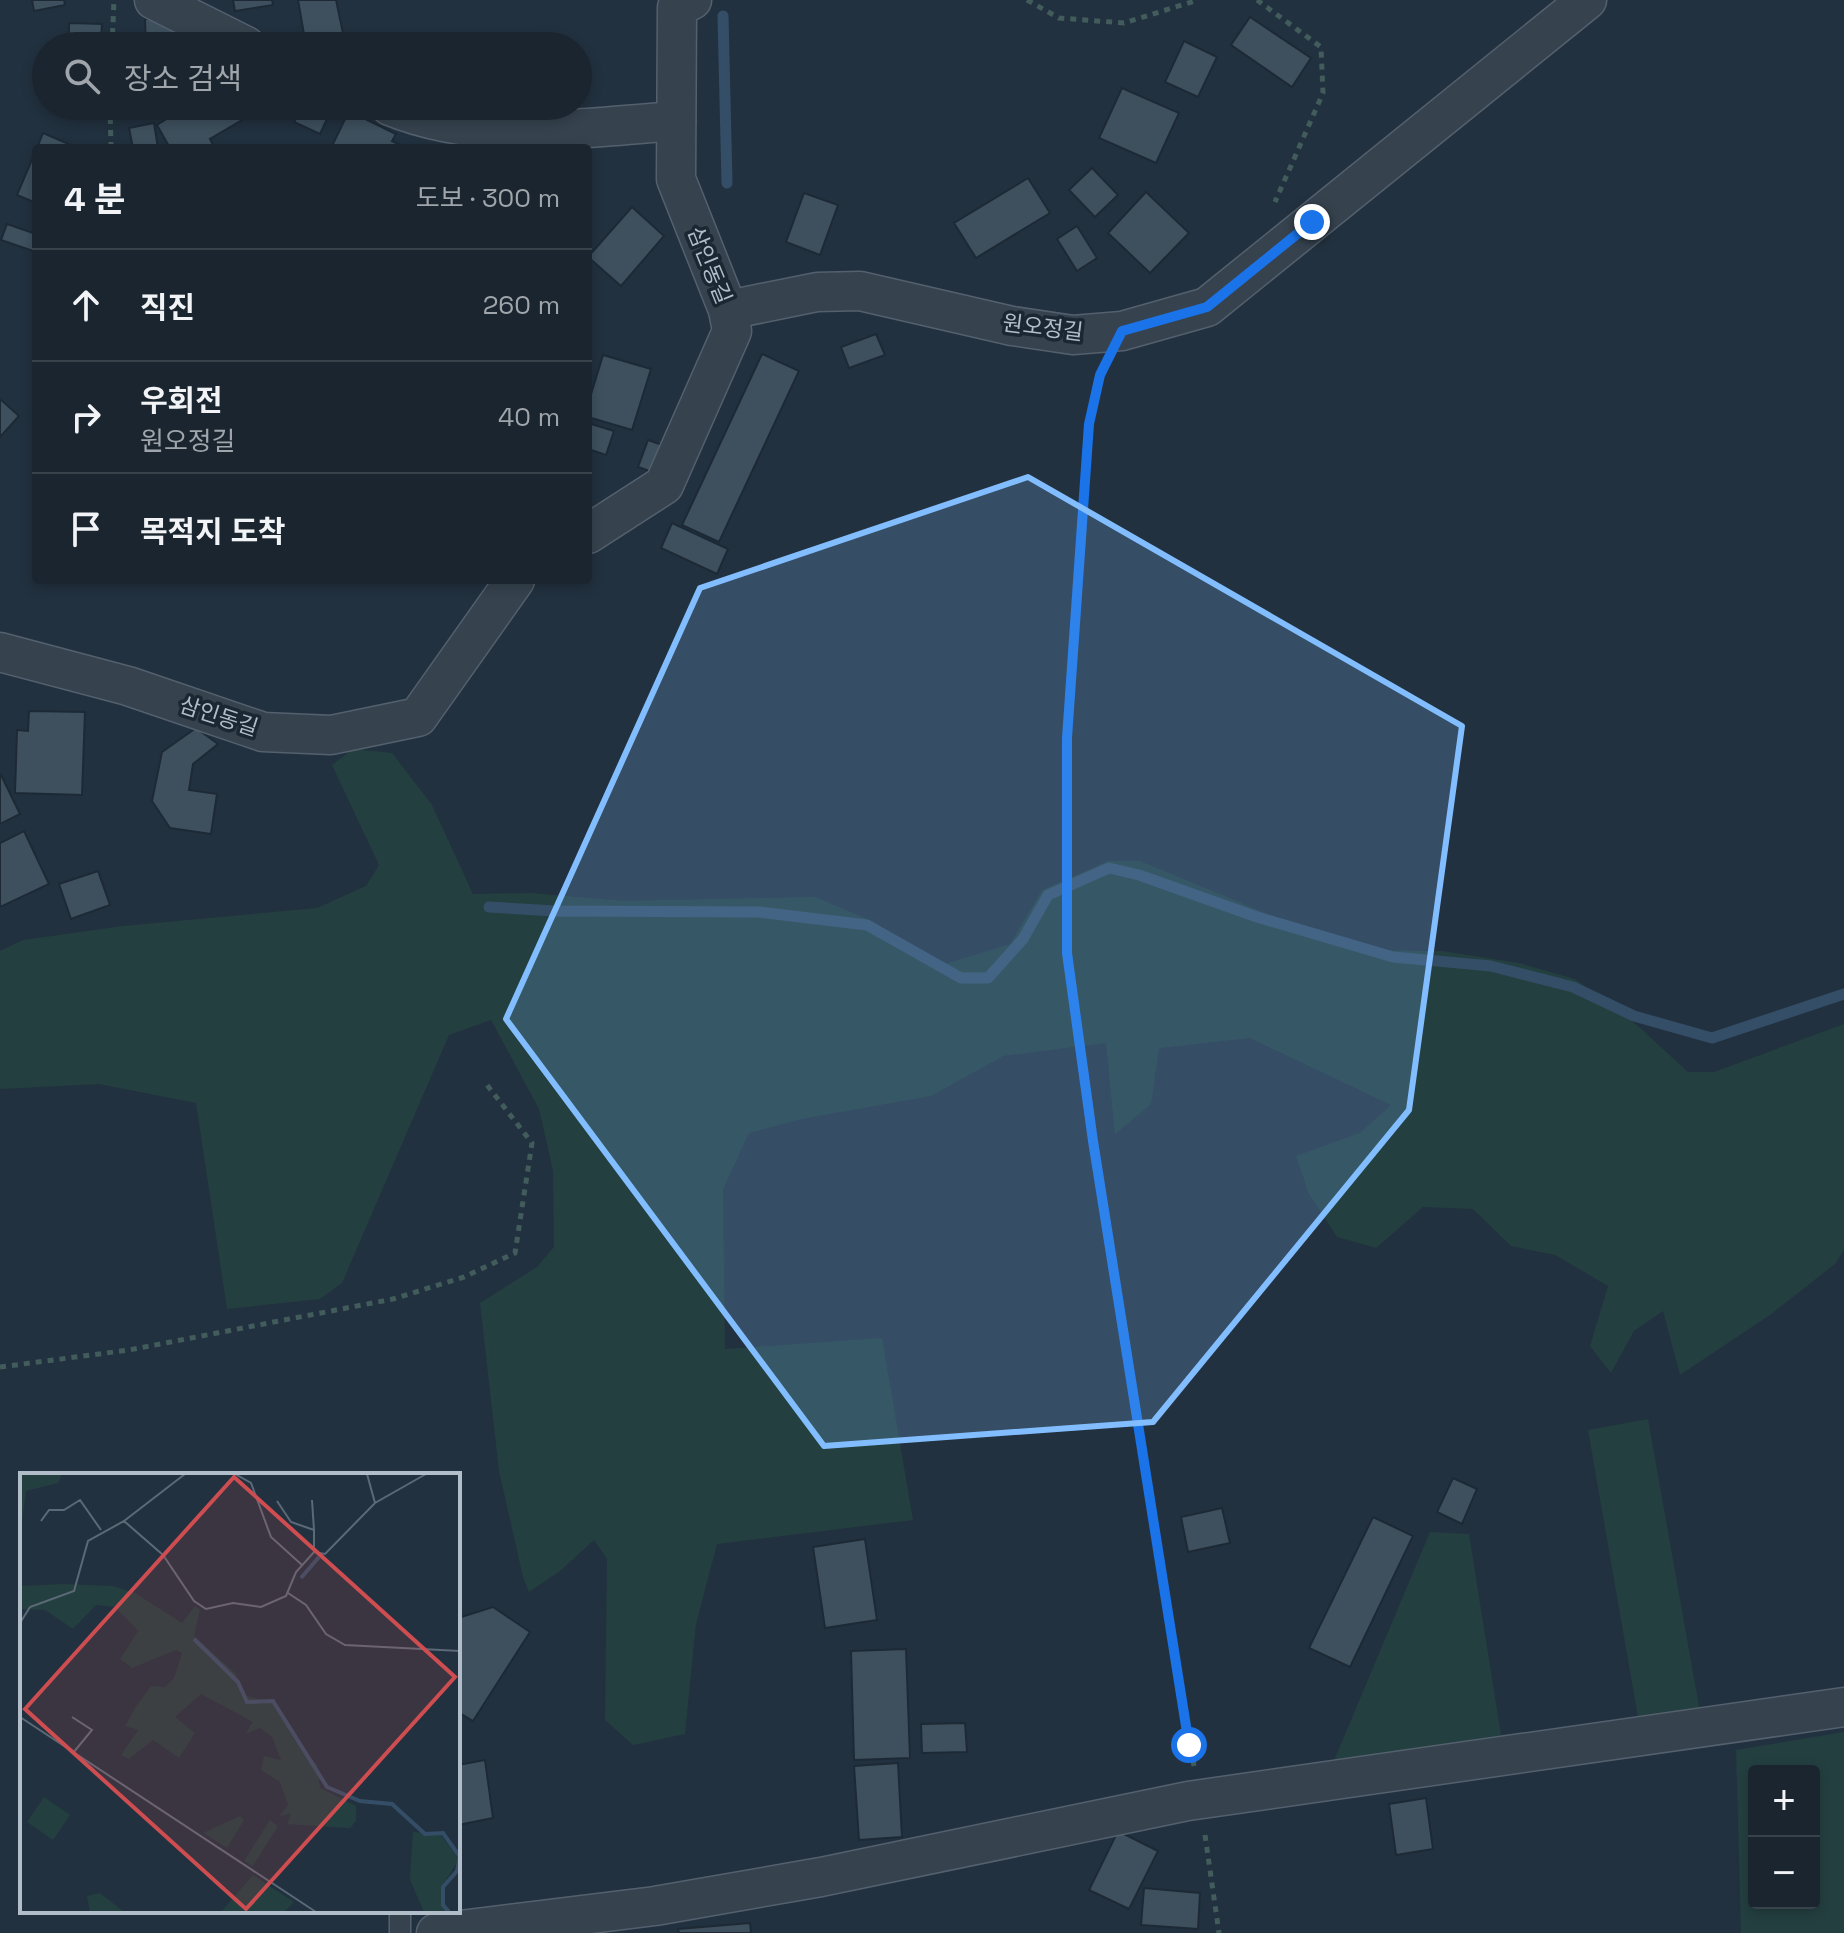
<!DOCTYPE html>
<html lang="ko">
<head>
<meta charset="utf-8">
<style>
  :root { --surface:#1a252f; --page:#27313b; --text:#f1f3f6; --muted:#9fa5aa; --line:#38424b }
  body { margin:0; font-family:"Space Grotesk","Noto Sans KR",sans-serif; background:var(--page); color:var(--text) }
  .controls { position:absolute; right:24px; bottom:24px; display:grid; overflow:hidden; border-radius:8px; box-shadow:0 4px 12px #0003 }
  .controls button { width:72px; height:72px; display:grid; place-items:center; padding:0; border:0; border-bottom:2px solid var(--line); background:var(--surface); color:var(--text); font:40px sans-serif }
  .stop { position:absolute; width:24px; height:24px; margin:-18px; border:6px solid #1a73e8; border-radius:50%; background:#fff }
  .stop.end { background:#1a73e8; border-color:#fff; box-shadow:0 2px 8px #0008 }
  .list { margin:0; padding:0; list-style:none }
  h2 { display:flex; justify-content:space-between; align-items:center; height:104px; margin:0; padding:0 32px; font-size:34px }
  h2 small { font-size:26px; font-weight:400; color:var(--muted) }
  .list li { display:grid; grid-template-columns:52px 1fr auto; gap:24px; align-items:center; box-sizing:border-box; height:112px; padding:0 32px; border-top:2px solid var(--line) }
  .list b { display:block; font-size:30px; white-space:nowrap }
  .list p { margin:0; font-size:26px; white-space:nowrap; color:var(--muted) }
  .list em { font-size:26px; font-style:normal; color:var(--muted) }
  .icon { flex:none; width:44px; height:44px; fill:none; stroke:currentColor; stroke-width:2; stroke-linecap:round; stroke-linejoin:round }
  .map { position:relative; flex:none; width:1844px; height:1933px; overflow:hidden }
  .search { position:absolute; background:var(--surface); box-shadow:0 4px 12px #0003; left:32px; top:32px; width:560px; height:88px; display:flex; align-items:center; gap:20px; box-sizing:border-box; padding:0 28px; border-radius:44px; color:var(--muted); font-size:30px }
  .panel { position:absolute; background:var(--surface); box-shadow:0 4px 12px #0003; left:32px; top:144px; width:560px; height:440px; border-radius:8px }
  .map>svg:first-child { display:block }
</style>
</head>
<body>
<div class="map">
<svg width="1844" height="1933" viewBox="0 0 1844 1933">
  <rect width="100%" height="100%" fill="#22313f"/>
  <g fill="#243f40" fill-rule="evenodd">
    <polygon points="353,749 392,753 432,805 473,894 531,893 622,901 815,897 872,921 942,965 1010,944 1042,890 1108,861 1140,861 1355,950 1442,951 1519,963 1575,979 1638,1026 1688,1072 1714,1072 1844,1024 1844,1250 1835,1264 1770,1315 1680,1375 1663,1311 1634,1331 1611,1373 1590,1346 1608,1286 1555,1255 1511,1246 1473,1209 1423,1207 1376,1248 1337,1237 1309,1194 1296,1156 1360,1133 1391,1105 1250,1038 1159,1048 1151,1104 1115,1134 1106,1043 1003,1056 931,1096 801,1119 749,1133 723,1189 725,1349 882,1338 913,1520 717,1544 696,1624 685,1734 633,1745 605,1720 607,1559 594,1540 560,1571 529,1592 523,1577 499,1471 480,1303 537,1267 554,1247 553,1171 539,1109 491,1020 449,1035 342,1283 320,1299 227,1309 196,1103 99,1084 0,1089 0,951 23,940 123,926 317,908 366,886 379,865 332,765"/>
    <polygon points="1648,1419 1700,1712 1639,1723 1588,1430"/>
    <polygon points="1430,1532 1469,1534 1501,1735 1333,1763"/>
    <path d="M1844 1732V1933H1741L1736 1750ZM1754 1771H1814V1903H1754Z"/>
  </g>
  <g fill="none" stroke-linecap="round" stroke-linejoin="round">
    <g stroke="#354e67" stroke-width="11">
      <polyline points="723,16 727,183"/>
      <polyline points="489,907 555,911 759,912 867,925 961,978 988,978 1023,939 1048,895 1109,868 1139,875 1257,917 1393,957 1491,966 1573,987 1634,1016 1712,1038 1844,994"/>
    </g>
  </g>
  <g fill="#3e505e" stroke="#1d2a36" stroke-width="2">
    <polygon points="32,0 64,0 65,5 34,11"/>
    <polygon points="233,0 272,0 273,5 235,11"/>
    <polygon points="298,0 336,0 343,33 305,40"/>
    <polygon points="1250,17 1311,58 1292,87 1231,45"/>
    <polygon points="173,18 175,45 146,46 145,19"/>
    <polygon points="69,23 102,24 101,40 69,39"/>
    <polygon points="1184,41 1217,57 1198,97 1165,82"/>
    <polygon points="1122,88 1179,113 1156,163 1099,138"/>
    <polygon points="187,106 259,106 261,109 210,139 213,145 208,148 170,148 157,125"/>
    <polygon points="302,106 333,106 320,134 294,122"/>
    <polygon points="501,106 538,106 525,117 510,118 499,109"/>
    <polygon points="349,111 396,134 392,141 407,148 331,148"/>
    <polygon points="154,123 158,148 133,148 129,128"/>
    <polygon points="43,133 78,148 37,148"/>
    <polygon points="36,150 36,203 17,195"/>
    <polygon points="1092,168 1118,195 1095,217 1069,190"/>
    <polygon points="1028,178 1050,213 976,258 954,223"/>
    <polygon points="1146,192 1189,233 1150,273 1108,233"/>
    <polygon points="804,193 838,205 820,255 786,242"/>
    <polygon points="632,207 664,236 621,286 588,257"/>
    <polygon points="7,224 36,234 36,252 1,240"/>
    <polygon points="1077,226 1097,258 1077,271 1057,239"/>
    <polygon points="876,334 885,355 849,368 841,347"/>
    <polygon points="762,354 799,371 719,542 682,525"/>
    <polygon points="603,355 651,369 632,430 588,417 588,404"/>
    <polygon points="0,399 19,416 0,437"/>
    <polygon points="588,423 614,431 606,455 588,449"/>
    <polygon points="648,440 671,448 661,475 638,467"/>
    <polygon points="672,523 728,549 717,574 661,548"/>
    <polygon points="29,711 85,712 82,795 15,793 17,730 28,731"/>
    <polygon points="196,728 218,744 193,764 189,790 217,794 211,834 170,828 152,801 162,752"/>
    <polygon points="1,775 20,814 0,824 0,776"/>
    <polygon points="24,831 49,884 0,907 0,843"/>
    <polygon points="98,871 110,905 71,919 59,884"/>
    <polygon points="1453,1478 1477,1489 1462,1524 1437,1512"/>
    <polygon points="1222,1508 1230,1543 1188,1552 1181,1517"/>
    <polygon points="1373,1517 1413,1536 1350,1667 1309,1648"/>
    <polygon points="865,1539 877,1620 825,1628 813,1547"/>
    <polygon points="493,1607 530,1632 473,1721 458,1712 458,1618"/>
    <polygon points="906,1649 910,1758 854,1760 851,1651"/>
    <polygon points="965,1723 967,1752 922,1753 921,1724"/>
    <polygon points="485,1760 493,1818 458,1825 458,1765"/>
    <polygon points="898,1763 902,1837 859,1840 854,1766"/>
    <polygon points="1426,1798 1433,1849 1396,1855 1389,1804"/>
    <polygon points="1118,1831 1158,1851 1129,1909 1089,1890"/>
    <polygon points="1144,1888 1200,1893 1198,1929 1141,1925"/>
    <polygon points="750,1923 751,1933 679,1933 678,1929"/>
  </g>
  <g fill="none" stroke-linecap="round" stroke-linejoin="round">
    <g stroke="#54606d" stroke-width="23">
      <polyline id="service" points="400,1911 400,1933"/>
    </g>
    <g stroke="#54606d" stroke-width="41">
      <g id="minor">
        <polyline points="154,0 246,46"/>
        <path d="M390 106C480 143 581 128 676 121"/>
        <polyline points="728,310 817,292 860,291 1012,326 1073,335 1122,331 1207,307 1587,0"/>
        <polyline points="588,534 664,485 732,331 728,310 676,179 677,8 692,0"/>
        <polyline points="0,652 128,686 263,732 331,735 418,717 515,580"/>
        <polyline points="436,1933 655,1906 821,1877 1188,1801 1844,1707"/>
      </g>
    </g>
    <g stroke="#425c5c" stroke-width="5" stroke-dasharray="6 6" stroke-linecap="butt">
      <polyline points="1027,0 1059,18 1124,23 1198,0"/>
      <polyline points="1257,0 1321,47 1323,93 1275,202"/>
      <polyline points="112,46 114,0"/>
      <polyline points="110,106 111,148"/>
      <polyline points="1103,369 1089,424 1067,738 1067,953 1093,1141 1194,1766"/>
      <polyline points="0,1367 129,1350 393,1299 464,1277 515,1253 532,1143 487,1085"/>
      <polyline points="1205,1835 1219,1933"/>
    </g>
    <use href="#service" stroke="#36434f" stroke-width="20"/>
    <use href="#minor" stroke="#36434f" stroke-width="38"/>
  </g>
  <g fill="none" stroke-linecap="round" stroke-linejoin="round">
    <polyline stroke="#1a73e8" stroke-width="10" points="1189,1745 1093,1141 1067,953 1067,738 1089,424 1100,375 1122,331 1207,307 1312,222"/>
  </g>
  <path fill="#82beff" fill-opacity="0.2" stroke="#82beff" stroke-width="6" stroke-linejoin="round" d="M1028 477 1462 726 1409 1110 1153 1422 824 1446 506 1019 700 588Z"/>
  <g text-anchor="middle" stroke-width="7" stroke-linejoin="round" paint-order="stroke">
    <g font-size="22" fill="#b2bdca" stroke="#1b2834">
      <text transform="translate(710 265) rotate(68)" y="8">삼인동길</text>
      <text transform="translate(1043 327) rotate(7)" y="8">원오정길</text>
      <text transform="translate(219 716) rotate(18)" y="8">삼인동길</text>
    </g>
  </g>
  <g transform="translate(20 1473)">
    <rect width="440" height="440" fill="#22313f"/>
    <path d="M0 1H42L38 10 6 18 0 63ZM42 111 93 113 115 120 162 150 175 133 180 137 174 163 215 200 223 222 257 231 274 265 297 292 300 315 336 333V348L330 355 267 351 271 341 259 343 268 332 260 309 241 297 244 283 261 287 252 264 240 255 225 261 233 249 181 221 155 244 175 260 159 285 133 267 109 286 101 282 118 257 105 253 115 235 131 213 145 214 154 205 162 180 156 177 112 195 100 186 118 158 95 134 76 132 53 156 25 137 0 136V113ZM24 324 50 342 33 367 7 349ZM220 343 224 347 207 375 183 360ZM250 347 258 353 233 393 224 388ZM393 359 420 361 439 386 421 415 425 439H404L390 407ZM233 402 274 429 264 439H201ZM80 420 98 434 104 439H70L67 423Z" fill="#243f40"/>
    <path fill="none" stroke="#354e67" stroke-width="4" d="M281 105 299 84M174 166 218 209 227 229 253 228 307 314 340 328 372 331 405 361 423 360 440 384 437 398 423 414V432L429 439"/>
    <path fill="none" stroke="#5c6977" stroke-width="2" d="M215 1 231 10 251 64 282 92M347 1 355 30M292 27 294 57M257 28 271 49 294 57V79M21 48 29 37H44L60 27 81 57M104 48 165 1M268 120 286 132 306 161 325 172 440 178M0 150 10 134 54 118 68 68 104 48 143 82 174 128 186 136 213 130 241 134 266 123 276 99 294 79 305 81 355 30 406 1M0 244 296 439M52 244 72 257 53 280"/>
    <path fill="#cd4d50" fill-opacity="0.15" stroke="#cd4d50" stroke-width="4" d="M214 4 435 204 226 436 5 236Z"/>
    <rect width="440" height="440" fill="none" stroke="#b2bdca" stroke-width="4"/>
  </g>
</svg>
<div class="controls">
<button>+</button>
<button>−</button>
</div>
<div class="stop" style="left:1189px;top:1745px"></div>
<div class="stop end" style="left:1312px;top:222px"></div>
<div class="search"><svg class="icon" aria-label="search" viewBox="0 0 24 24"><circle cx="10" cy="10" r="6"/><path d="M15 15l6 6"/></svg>장소 검색</div>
<section class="panel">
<h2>4 분<small>도보 · 300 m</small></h2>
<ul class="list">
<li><svg class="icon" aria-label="ahead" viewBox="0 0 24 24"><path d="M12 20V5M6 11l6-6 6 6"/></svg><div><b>직진</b></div><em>260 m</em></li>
<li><svg class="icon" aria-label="right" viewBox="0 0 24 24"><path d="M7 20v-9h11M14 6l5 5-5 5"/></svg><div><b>우회전</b><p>원오정길</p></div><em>40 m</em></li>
<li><svg class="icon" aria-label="arrive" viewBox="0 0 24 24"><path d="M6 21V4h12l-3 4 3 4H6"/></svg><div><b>목적지 도착</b></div></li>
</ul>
</section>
</div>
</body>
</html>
